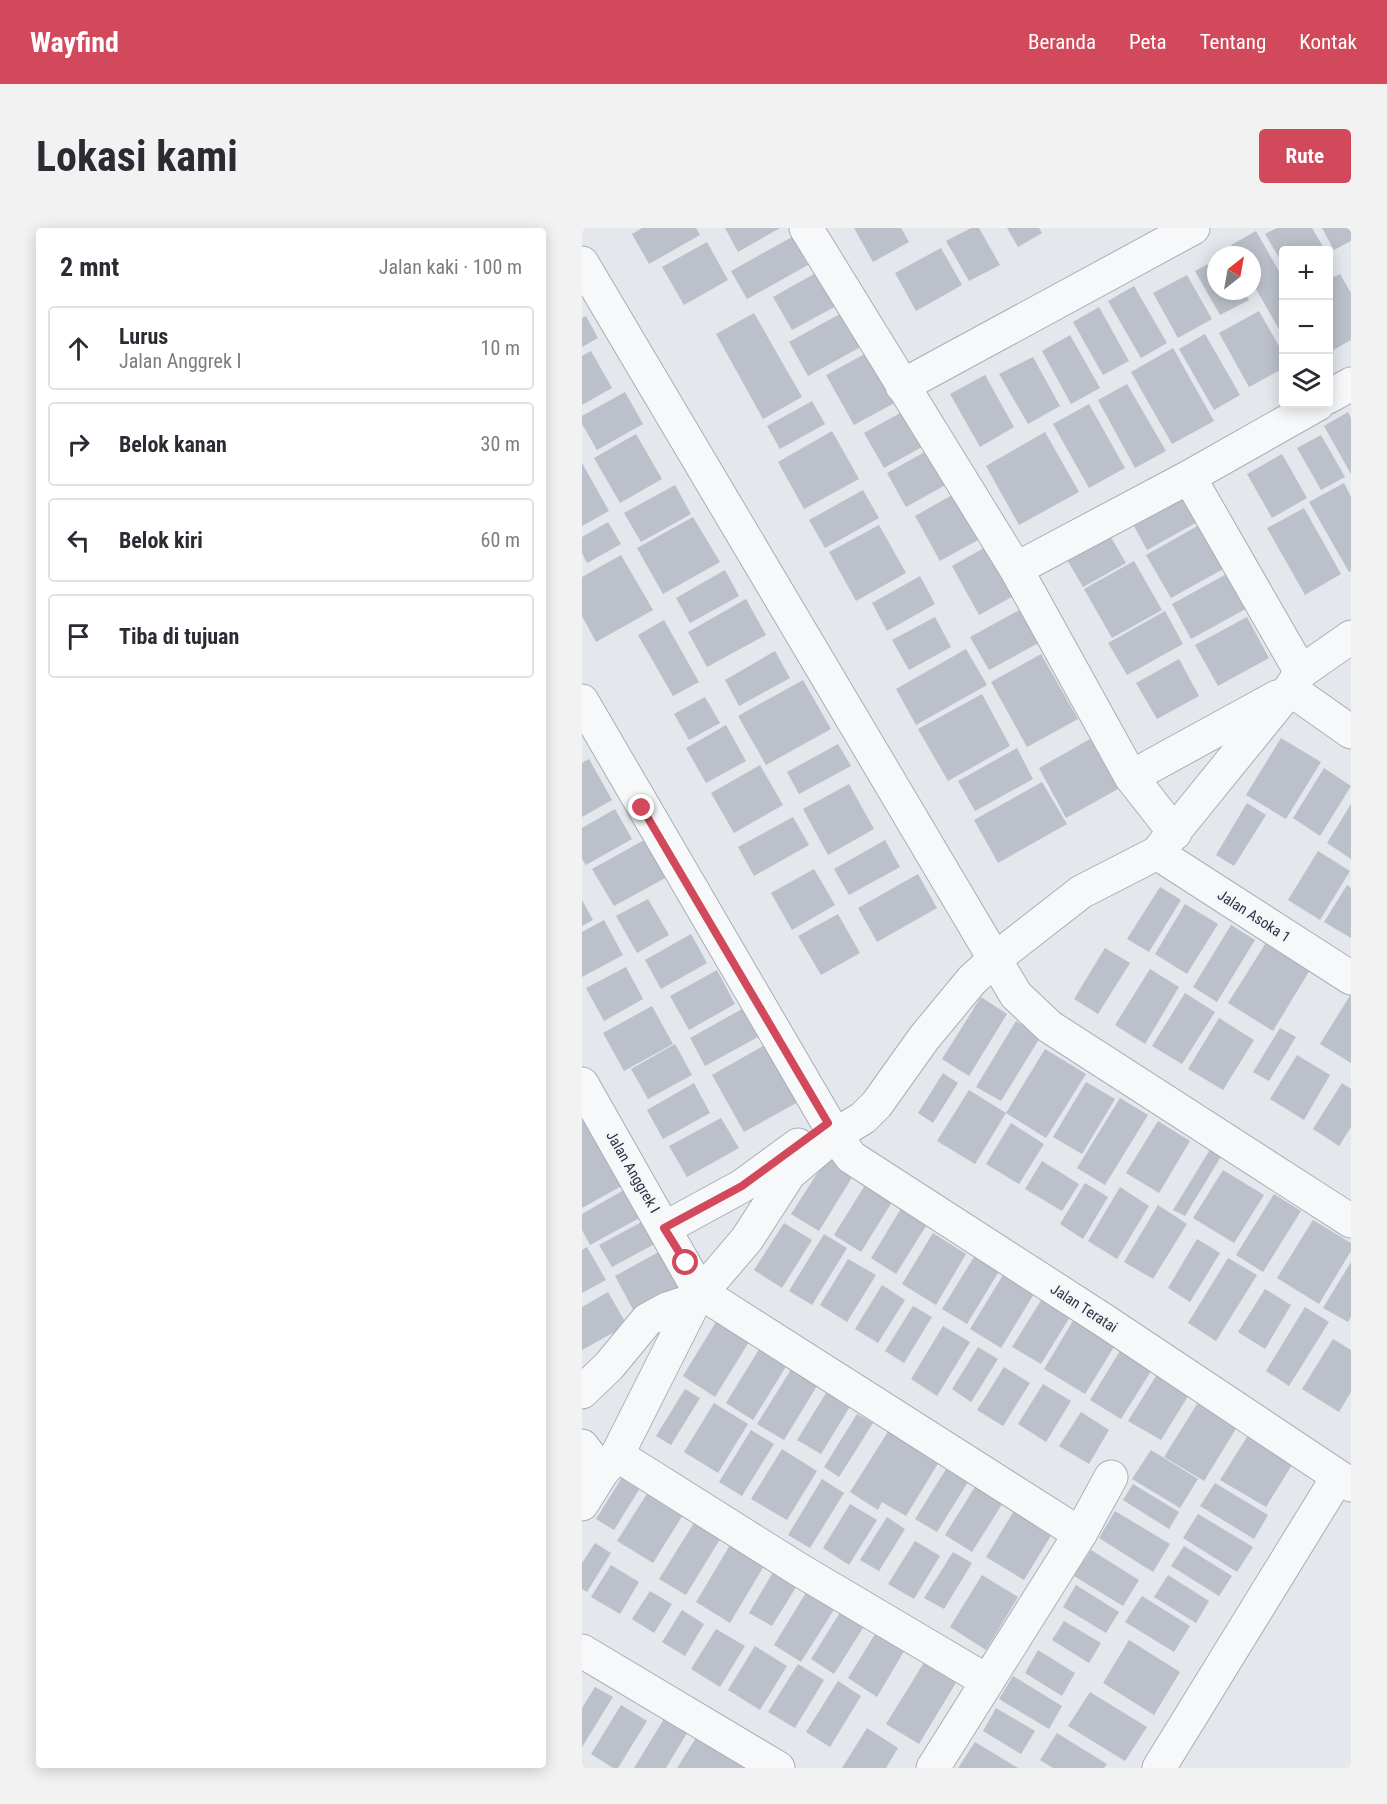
<!DOCTYPE html>
<html lang="id">
<head>
<meta charset="utf-8">
<style>
  :root { --surface:#fff; --page:#f2f2f3; --text:#2b2b33; --muted:#7c7c81; --line:#e1e1e2; --accent:#d1495b }
  body { margin:0; font-family:"Roboto Condensed",sans-serif; background:var(--page); color:var(--text) }
  .controls { position:absolute; right:18px; top:18px; display:grid; overflow:hidden; border-radius:6px; box-shadow:0 3px 15px #0003 }
  .controls button { width:54px; height:54px; display:grid; place-items:center; padding:0; border:0; border-bottom:2px solid var(--line); background:var(--surface); color:var(--text); font:30px sans-serif }
  .compass { position:absolute; left:625px; top:18px; width:54px; height:54px; border-radius:50%; background:var(--surface); box-shadow:0 3px 15px #0003; rotate:31deg }
  .stop { position:absolute; width:18px; height:18px; margin:-14px; border:4px solid #d1495b; border-radius:50%; background:#fff }
  .stop.end { background:#d1495b; border-color:#fff; box-shadow:0 2px 6px #0008 }
  .list { margin:0; padding:0; list-style:none }
  h2 { display:flex; justify-content:space-between; align-items:center; height:78px; margin:0; padding:0 24px; font-size:26px }
  h2 small { font-size:20px; font-weight:400; color:var(--muted) }
  .list li { display:grid; grid-template-columns:39px 1fr auto; gap:18px; align-items:center; box-sizing:border-box; height:84px; margin:0 12px 12px; padding:0 12px; border:2px solid var(--line); border-radius:6px }
  .list b { display:block; font-size:22px; white-space:nowrap }
  .list p { margin:0; font-size:20px; white-space:nowrap; color:var(--muted) }
  .list em { font-size:20px; font-style:normal; color:var(--muted) }
  .icon { flex:none; width:33px; height:33px; fill:none; stroke:currentColor; stroke-width:2; stroke-linecap:round; stroke-linejoin:round }
  .map { position:relative; flex:none; width:769px; height:1540px; overflow:hidden; border-radius:6px }
  header { display:flex; align-items:center; gap:36px; box-sizing:border-box; height:84px; padding:0 30px; background:var(--accent); color:#fff }
  header strong { font-size:28px }
  nav { display:flex; gap:33px; margin-inline-start:auto; font-size:21px }
  .intro { display:flex; align-items:center; justify-content:space-between; box-sizing:border-box; height:144px; padding:0 36px }
  h1 { margin:0; font-size:42px }
  .button { padding:15px 27px; border-radius:6px; background:var(--accent); color:#fff; font-size:21px; font-weight:700 }
  main { display:flex; gap:36px; padding:0 36px }
  aside { flex:1; background:var(--surface); border-radius:6px; box-shadow:0 3px 15px #0003 }
  .map>svg:first-child { display:block }
</style>
</head>
<body>
<header>
<strong>Wayfind</strong>
<nav><a>Beranda</a><a>Peta</a><a>Tentang</a><a>Kontak</a></nav>
</header>
<div class="intro"><h1>Lokasi kami</h1><a class="button">Rute</a></div>
<main>
<aside>
<h2>2 mnt<small>Jalan kaki · 100 m</small></h2>
<ul class="list">
<li><svg class="icon" aria-label="ahead" viewBox="0 0 24 24"><path d="M12 20V5M6 11l6-6 6 6"/></svg><div><b>Lurus</b><p>Jalan Anggrek I</p></div><em>10 m</em></li>
<li><svg class="icon" aria-label="right" viewBox="0 0 24 24"><path d="M7 20v-9h11M14 6l5 5-5 5"/></svg><div><b>Belok kanan</b></div><em>30 m</em></li>
<li><svg class="icon" aria-label="left" viewBox="0 0 24 24"><path d="M17 20v-9H6M10 6l-5 5 5 5"/></svg><div><b>Belok kiri</b></div><em>60 m</em></li>
<li><svg class="icon" aria-label="arrive" viewBox="0 0 24 24"><path d="M6 21V4h12l-3 4 3 4H6"/></svg><div><b>Tiba di tujuan</b></div></li>
</ul>
</aside>
<div class="map">
<svg width="769" height="1540" viewBox="0 0 769 1540">
  <rect width="100%" height="100%" fill="#e4e7ec"/>
  <g fill="#bbc0ca">
    <polygon points="60,0 114,0 118,7 67,36 50,6"/>
    <polygon points="143,0 198,0 156,24"/>
    <polygon points="272,0 319,0 327,14 291,34"/>
    <polygon points="389,0 397,0 418,37 387,53 364,13"/>
    <polygon points="425,0 457,0 460,5 436,19"/>
    <polygon points="695,0 730,0 743,22 702,22 702,38 683,6"/>
    <polygon points="740,0 769,0 769,13 752,22"/>
    <polygon points="674,3 702,52 702,110 670,54 670,27 655,27 649,17"/>
    <polygon points="210,9 226,37 165,71 149,43"/>
    <polygon points="125,14 146,52 102,77 80,39"/>
    <polygon points="359,20 380,57 334,83 313,45"/>
    <polygon points="634,32 634,63 662,63 667,72 638,87 613,43"/>
    <polygon points="239,42 258,76 210,102 191,69"/>
    <polygon points="758,46 769,65 769,112 751,122 746,113 746,52"/>
    <polygon points="605,47 630,91 596,110 571,65"/>
    <polygon points="552,58 585,115 559,130 526,73"/>
    <polygon points="517,79 547,133 521,147 491,94"/>
    <polygon points="265,82 284,116 226,148 207,114"/>
    <polygon points="677,83 702,127 702,140 667,159 637,105"/>
    <polygon points="172,85 220,169 181,191 134,106"/>
    <polygon points="4,88 16,110 0,119 0,90"/>
    <polygon points="623,106 658,167 632,182 597,121"/>
    <polygon points="488,107 518,160 489,176 460,123"/>
    <polygon points="591,120 632,193 590,216 549,144"/>
    <polygon points="290,122 318,172 272,197 244,147"/>
    <polygon points="9,123 30,160 0,177 0,128"/>
    <polygon points="451,129 478,178 446,196 417,146"/>
    <polygon points="403,147 432,199 398,219 368,166"/>
    <polygon points="545,156 584,223 553,240 516,172"/>
    <polygon points="43,164 61,196 15,222 0,196 0,188"/>
    <polygon points="230,173 243,196 198,221 185,198"/>
    <polygon points="507,176 543,240 507,260 471,196"/>
    <polygon points="329,179 349,214 302,240 282,205"/>
    <polygon points="766,184 769,190 769,246 742,198"/>
    <polygon points="250,203 277,251 222,281 196,234"/>
    <polygon points="463,204 497,264 437,297 404,238"/>
    <polygon points="54,206 80,251 38,275 12,230"/>
    <polygon points="739,207 763,249 739,262 715,220"/>
    <polygon points="348,221 367,255 324,279 305,245"/>
    <polygon points="700,226 725,270 690,290 665,246"/>
    <polygon points="0,235 27,283 0,298"/>
    <polygon points="762,255 769,269 769,343 767,344 727,274"/>
    <polygon points="93,257 109,286 59,314 42,285"/>
    <polygon points="281,262 297,290 243,320 227,292"/>
    <polygon points="379,262 405,307 358,333 333,288"/>
    <polygon points="606,268 619,292 565,322 552,298"/>
    <polygon points="722,280 759,346 723,367 685,300"/>
    <polygon points="111,289 138,334 81,366 55,320"/>
    <polygon points="26,294 39,316 5,335 0,325 0,309"/>
    <polygon points="619,296 643,340 589,370 564,327"/>
    <polygon points="297,297 324,345 274,373 247,324"/>
    <polygon points="527,306 544,335 501,359 484,330"/>
    <polygon points="409,316 437,365 397,387 370,338"/>
    <polygon points="39,327 71,382 14,414 0,388 0,349"/>
    <polygon points="552,333 580,382 530,410 502,361"/>
    <polygon points="143,342 157,368 108,395 94,370"/>
    <polygon points="650,343 669,378 609,411 590,376"/>
    <polygon points="338,348 353,376 305,403 290,375"/>
    <polygon points="164,371 184,407 125,439 106,404"/>
    <polygon points="443,379 462,412 407,442 388,409"/>
    <polygon points="583,383 601,416 545,447 526,415"/>
    <polygon points="353,389 369,419 327,442 310,412"/>
    <polygon points="665,389 687,430 636,458 613,417"/>
    <polygon points="82,392 117,454 91,468 56,407"/>
    <polygon points="384,421 405,457 334,497 314,461"/>
    <polygon points="193,423 208,450 157,478 143,452"/>
    <polygon points="459,426 496,491 445,519 409,454"/>
    <polygon points="597,431 617,468 575,491 554,455"/>
    <polygon points="221,452 249,501 184,537 156,488"/>
    <polygon points="400,466 428,518 366,553 336,501"/>
    <polygon points="123,469 138,495 107,512 92,486"/>
    <polygon points="144,497 164,533 124,555 104,520"/>
    <polygon points="699,510 739,534 704,591 664,567"/>
    <polygon points="508,511 536,561 484,590 457,540"/>
    <polygon points="256,516 269,538 217,566 205,544"/>
    <polygon points="435,520 451,551 393,583 376,553"/>
    <polygon points="7,531 30,572 0,589 0,535"/>
    <polygon points="178,537 201,577 152,605 129,565"/>
    <polygon points="742,540 769,558 738,608 711,590"/>
    <polygon points="460,554 485,596 416,635 392,592"/>
    <polygon points="267,556 292,601 246,627 221,581"/>
    <polygon points="665,575 684,587 652,638 634,627"/>
    <polygon points="769,576 769,631 745,615"/>
    <polygon points="33,581 50,611 4,637 0,631 0,600"/>
    <polygon points="211,589 227,617 172,648 156,619"/>
    <polygon points="64,611 85,649 32,678 10,641"/>
    <polygon points="303,612 318,639 267,667 252,641"/>
    <polygon points="736,623 768,643 738,692 706,672"/>
    <polygon points="232,641 253,677 210,702 189,665"/>
    <polygon points="336,646 355,680 295,714 276,680"/>
    <polygon points="765,657 769,660 769,710 742,694"/>
    <polygon points="578,659 599,672 567,724 545,711"/>
    <polygon points="66,671 87,707 55,725 34,688"/>
    <polygon points="0,672 11,692 0,698"/>
    <polygon points="603,676 636,696 605,746 573,726"/>
    <polygon points="256,686 278,725 239,747 216,708"/>
    <polygon points="22,692 41,727 0,749 0,704"/>
    <polygon points="649,697 673,712 635,774 611,759"/>
    <polygon points="109,706 125,735 79,761 63,732"/>
    <polygon points="687,710 731,737 691,803 646,775"/>
    <polygon points="523,720 548,735 516,786 492,771"/>
    <polygon points="44,739 61,771 22,793 4,760"/>
    <polygon points="568,741 597,759 563,816 533,797"/>
    <polygon points="135,742 153,776 107,802 88,768"/>
    <polygon points="603,765 633,784 600,836 570,818"/>
    <polygon points="769,766 769,835 738,816"/>
    <polygon points="399,769 425,786 387,848 360,831"/>
    <polygon points="70,778 91,816 42,843 21,805"/>
    <polygon points="160,781 176,809 123,838 108,810"/>
    <polygon points="637,790 672,812 641,862 606,841"/>
    <polygon points="434,793 459,808 419,873 394,859"/>
    <polygon points="698,800 714,809 687,853 671,844"/>
    <polygon points="93,816 110,847 66,871 49,841"/>
    <polygon points="183,817 216,874 162,904 130,847"/>
    <polygon points="463,821 504,846 464,910 424,885 393,936 355,913 387,862 424,885"/>
    <polygon points="715,827 748,847 722,892 688,871"/>
    <polygon points="361,845 376,855 351,895 336,885"/>
    <polygon points="504,854 533,871 500,926 471,909"/>
    <polygon points="112,855 128,885 81,911 65,882"/>
    <polygon points="760,855 769,861 769,899 757,918 731,901"/>
    <polygon points="538,870 566,887 523,957 495,940"/>
    <polygon points="0,875 45,955 0,980"/>
    <polygon points="139,890 157,920 105,949 87,918"/>
    <polygon points="576,893 608,913 577,965 544,945"/>
    <polygon points="429,895 462,916 437,956 404,936"/>
    <polygon points="629,920 640,927 603,988 591,982"/>
    <polygon points="247,927 274,943 237,1003 209,986"/>
    <polygon points="460,933 497,956 480,983 443,961"/>
    <polygon points="641,942 682,967 652,1015 611,990"/>
    <polygon points="288,949 315,966 279,1024 252,1007"/>
    <polygon points="503,955 526,969 501,1011 478,996"/>
    <polygon points="47,959 63,987 8,1017 0,1002 0,986"/>
    <polygon points="538,959 567,978 535,1031 506,1013"/>
    <polygon points="692,966 719,983 681,1044 654,1027"/>
    <polygon points="323,974 349,990 314,1046 289,1030"/>
    <polygon points="576,977 605,996 571,1051 542,1034"/>
    <polygon points="65,991 78,1013 30,1039 17,1017"/>
    <polygon points="731,992 769,1015 769,1023 737,1076 695,1050"/>
    <polygon points="202,995 230,1012 200,1060 172,1042"/>
    <polygon points="351,1005 384,1026 354,1077 320,1056"/>
    <polygon points="242,1006 265,1020 230,1077 207,1063"/>
    <polygon points="615,1011 638,1025 608,1074 586,1060"/>
    <polygon points="5,1019 24,1052 0,1065 0,1022"/>
    <polygon points="84,1020 107,1060 55,1089 33,1048"/>
    <polygon points="395,1024 419,1040 385,1096 360,1081"/>
    <polygon points="646,1030 675,1047 634,1113 606,1095"/>
    <polygon points="266,1031 294,1047 265,1094 238,1077"/>
    <polygon points="769,1034 769,1089 766,1094 741,1080"/>
    <polygon points="421,1047 452,1066 419,1120 388,1101"/>
    <polygon points="300,1057 323,1072 296,1115 273,1101"/>
    <polygon points="683,1061 709,1077 683,1121 656,1104"/>
    <polygon points="26,1064 45,1097 0,1122 0,1079"/>
    <polygon points="463,1066 491,1084 459,1136 430,1119"/>
    <polygon points="331,1078 350,1089 322,1135 303,1123"/>
    <polygon points="723,1079 747,1094 707,1158 684,1143"/>
    <polygon points="494,1088 535,1114 503,1166 462,1141"/>
    <polygon points="137,1089 170,1109 133,1169 101,1148"/>
    <polygon points="361,1098 388,1114 355,1168 329,1151"/>
    <polygon points="751,1111 769,1122 769,1164 757,1184 720,1161"/>
    <polygon points="544,1113 576,1132 539,1191 508,1172"/>
    <polygon points="181,1115 208,1132 171,1192 144,1175"/>
    <polygon points="396,1119 416,1131 389,1174 370,1161"/>
    <polygon points="215,1132 241,1148 202,1212 175,1196"/>
    <polygon points="581,1137 613,1157 579,1212 546,1193"/>
    <polygon points="422,1139 448,1155 421,1198 395,1182"/>
    <polygon points="461,1156 489,1173 464,1214 436,1196"/>
    <polygon points="249,1157 272,1172 239,1226 215,1212"/>
    <polygon points="103,1161 118,1170 89,1217 74,1208"/>
    <polygon points="622,1165 661,1189 622,1253 582,1229"/>
    <polygon points="132,1175 166,1196 136,1245 102,1224"/>
    <polygon points="499,1184 527,1202 507,1236 477,1218"/>
    <polygon points="275,1186 291,1195 257,1249 242,1239"/>
    <polygon points="312,1194 360,1229 324,1288 300,1274 296,1282 268,1264"/>
    <polygon points="169,1202 192,1216 160,1268 137,1254"/>
    <polygon points="668,1204 713,1232 684,1279 638,1252"/>
    <polygon points="200,1221 235,1243 205,1292 169,1271"/>
    <polygon points="569,1222 616,1251 598,1280 550,1251"/>
    <polygon points="369,1233 391,1246 355,1304 333,1291"/>
    <polygon points="42,1246 60,1257 32,1302 14,1291"/>
    <polygon points="240,1251 262,1265 228,1320 206,1307"/>
    <polygon points="396,1254 424,1270 390,1324 363,1307"/>
    <polygon points="633,1255 686,1287 672,1311 618,1278"/>
    <polygon points="551,1256 597,1284 587,1301 541,1272"/>
    <polygon points="68,1261 104,1282 71,1335 35,1313"/>
    <polygon points="438,1273 476,1296 442,1352 404,1329"/>
    <polygon points="268,1276 295,1292 267,1337 241,1320"/>
    <polygon points="533,1283 588,1316 571,1344 517,1310"/>
    <polygon points="616,1286 671,1319 655,1344 601,1310"/>
    <polygon points="117,1287 143,1303 104,1367 77,1351"/>
    <polygon points="305,1289 323,1301 297,1343 278,1332"/>
    <polygon points="333,1313 358,1328 332,1371 306,1356"/>
    <polygon points="13,1315 29,1325 5,1364 0,1361 0,1335"/>
    <polygon points="148,1317 182,1338 148,1395 114,1374"/>
    <polygon points="602,1318 650,1348 637,1368 589,1338"/>
    <polygon points="509,1322 557,1352 541,1378 492,1348"/>
    <polygon points="371,1324 390,1335 362,1381 342,1370"/>
    <polygon points="29,1337 57,1354 38,1386 9,1369"/>
    <polygon points="193,1341 216,1356 190,1398 167,1385"/>
    <polygon points="400,1347 436,1369 404,1422 368,1399"/>
    <polygon points="586,1347 627,1373 614,1395 572,1369"/>
    <polygon points="494,1357 537,1384 524,1405 481,1379"/>
    <polygon points="68,1363 90,1376 72,1405 50,1391"/>
    <polygon points="225,1363 253,1380 219,1434 192,1417"/>
    <polygon points="560,1368 608,1398 592,1424 543,1394"/>
    <polygon points="262,1378 286,1392 252,1446 229,1431"/>
    <polygon points="100,1382 122,1396 103,1428 80,1414"/>
    <polygon points="482,1393 519,1415 507,1435 470,1412"/>
    <polygon points="134,1401 163,1418 138,1459 109,1441"/>
    <polygon points="295,1403 324,1420 295,1469 266,1450"/>
    <polygon points="547,1412 598,1444 572,1487 521,1455"/>
    <polygon points="173,1418 205,1438 178,1482 146,1462"/>
    <polygon points="456,1422 493,1445 480,1468 443,1445"/>
    <polygon points="343,1433 375,1453 337,1516 304,1496"/>
    <polygon points="216,1436 242,1452 213,1500 186,1484"/>
    <polygon points="431,1448 480,1478 467,1501 417,1471"/>
    <polygon points="256,1453 279,1468 248,1519 224,1504"/>
    <polygon points="13,1459 31,1469 0,1519 0,1480"/>
    <polygon points="508,1464 565,1499 543,1533 486,1498"/>
    <polygon points="39,1477 65,1493 36,1540 31,1540 9,1526"/>
    <polygon points="414,1480 453,1503 439,1526 401,1503"/>
    <polygon points="82,1491 105,1505 84,1540 52,1540"/>
    <polygon points="285,1500 316,1520 304,1540 260,1540"/>
    <polygon points="117,1505 165,1534 161,1540 95,1540"/>
    <polygon points="475,1505 525,1536 522,1540 471,1540 458,1532"/>
    <polygon points="393,1514 436,1540 376,1540"/>
  </g>
  <g fill="none" stroke-linecap="round" stroke-linejoin="round">
    <g stroke="#a9aeb7" stroke-width="35">
      <g id="minor">
        <polyline points="224,0 434,341 549,549 593,605"/>
        <polyline points="0,35 434,767 468,799 769,993"/>
        <polyline points="320,158 611,0"/>
        <polyline points="746,169 769,156"/>
        <polyline points="607,249 719,444"/>
        <polyline points="434,341 607,249 736,176"/>
        <polyline points="708,461 769,504"/>
        <polyline points="0,473 253,907 269,929 523,1093 769,1257"/>
        <polyline points="549,549 695,469"/>
        <polyline points="575,625 769,750"/>
        <polyline points="0,856 118,1064 498,1306"/>
        <polyline points="83,1000 160,958 216,917"/>
        <polyline points="0,1164 27,1138 65,1092 85,1081 113,1072"/>
        <polyline points="0,1218 20,1244"/>
        <polyline points="35,1227 216,1341 405,1453"/>
        <polyline points="0,1276 20,1244 35,1227 113,1072 165,1011 207,946 253,907 281,890 295,876 342,810 390,752 413,731 499,664 575,625 708,461 719,444 769,409"/>
        <polyline points="0,1423 196,1540"/>
        <polyline points="351,1540 498,1306 529,1249"/>
        <polyline points="577,1540 756,1249"/>
      </g>
    </g>
    <use href="#minor" stroke="#f7f8fa" stroke-width="33"/>
  </g>
  <g fill="none" stroke-linecap="round" stroke-linejoin="round">
    <polyline stroke="#d1495b" stroke-width="8" points="60,580 246,895 160,958 82,1000 104,1035"/>
  </g>
  <g text-anchor="middle" stroke-width="4.5" stroke-linejoin="round" paint-order="stroke">
    <g font-size="15" fill="#2b3445" stroke="#f4f6f9">
      <text transform="translate(672 688) rotate(33)" y="5">Jalan Asoka 1</text>
      <text transform="translate(51 944) rotate(60)" y="5">Jalan Anggrek I</text>
      <text transform="translate(502 1080) rotate(33)" y="5">Jalan Teratai</text>
    </g>
  </g>
</svg>
<div class="controls">
<button>+</button>
<button>−</button>
<button><svg class="icon" aria-label="layers" viewBox="0 0 24 24"><path d="M12 4l9 5-9 5-9-5zM3 14l9 5 9-5"/></svg></button>
</div>
<svg class="compass" viewBox="-18 -18 36 36"><path d="M0-13l5 13h-10z" fill="#e53935"/><path d="M0 13l5-13h-10z" fill="#7c7c81"/></svg>
<div class="stop" style="left:104px;top:1035px"></div>
<div class="stop end" style="left:60px;top:580px"></div>
</div>
</main>
</body>
</html>
